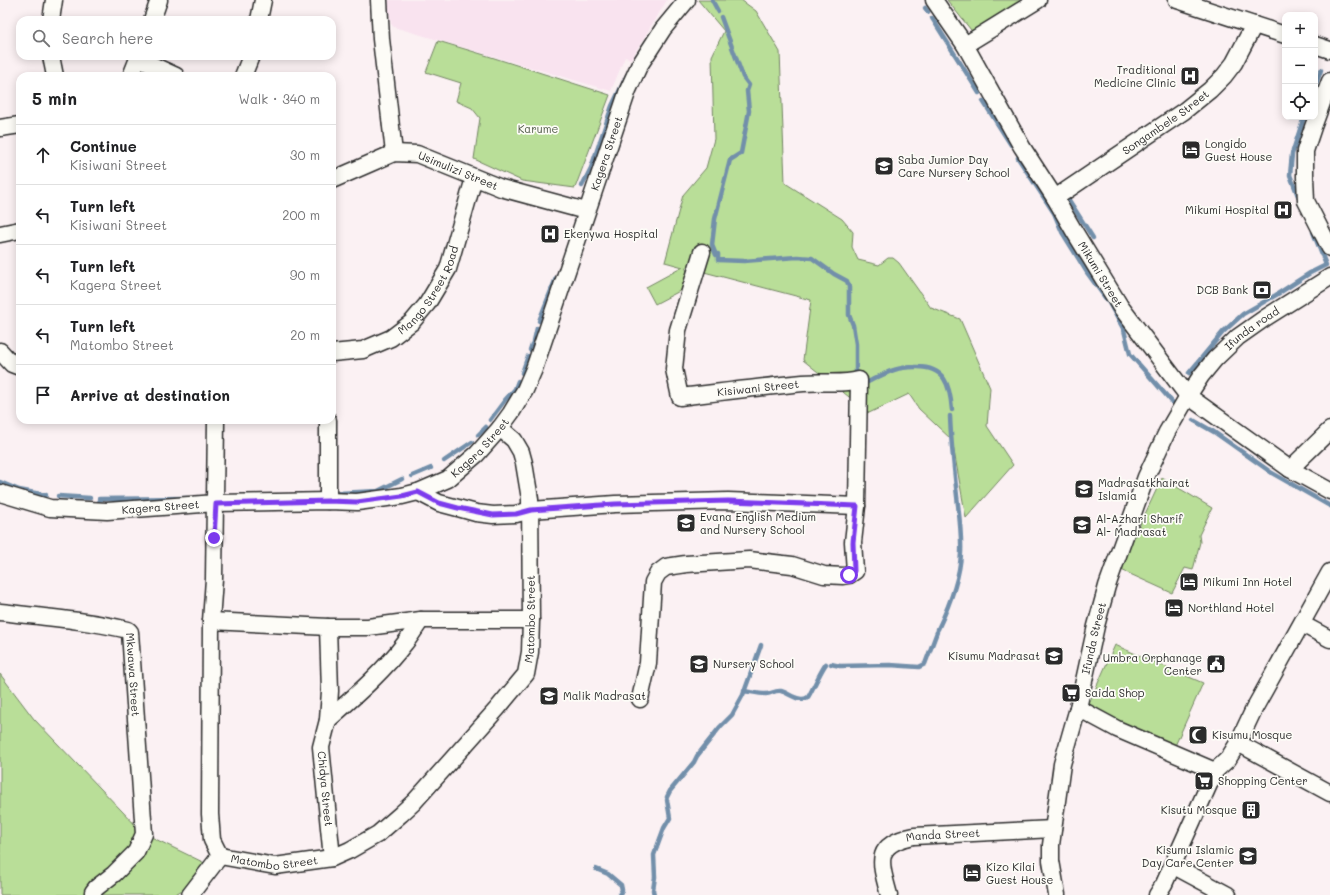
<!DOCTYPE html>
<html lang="en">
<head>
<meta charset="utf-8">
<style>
  :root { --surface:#fff; --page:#f2f2f2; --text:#202124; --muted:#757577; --line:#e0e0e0 }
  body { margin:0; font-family:Mali,sans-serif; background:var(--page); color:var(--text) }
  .controls { position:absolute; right:12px; top:12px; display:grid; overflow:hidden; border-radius:8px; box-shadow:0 2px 10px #0003 }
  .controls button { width:36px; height:36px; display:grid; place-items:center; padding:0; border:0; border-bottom:1px solid var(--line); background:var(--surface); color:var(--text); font:20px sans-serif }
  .stop { position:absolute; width:12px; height:12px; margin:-9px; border:3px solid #7c3aed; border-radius:50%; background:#fff }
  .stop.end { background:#7c3aed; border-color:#fff; box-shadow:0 1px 4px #0008 }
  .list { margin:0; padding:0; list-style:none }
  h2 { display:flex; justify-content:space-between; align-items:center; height:52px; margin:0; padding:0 16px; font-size:17px }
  h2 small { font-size:13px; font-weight:400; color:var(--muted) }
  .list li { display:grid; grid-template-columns:26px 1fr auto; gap:12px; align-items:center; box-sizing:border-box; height:60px; padding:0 16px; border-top:1px solid var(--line) }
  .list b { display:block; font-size:15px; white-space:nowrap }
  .list p { margin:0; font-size:13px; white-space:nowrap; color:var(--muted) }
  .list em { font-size:13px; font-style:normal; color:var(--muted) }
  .icon { flex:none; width:22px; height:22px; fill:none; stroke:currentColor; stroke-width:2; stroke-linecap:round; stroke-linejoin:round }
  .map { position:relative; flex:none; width:1330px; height:895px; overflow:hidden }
  .search { position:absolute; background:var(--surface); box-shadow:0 2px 10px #0003; left:16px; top:16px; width:320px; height:44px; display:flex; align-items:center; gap:10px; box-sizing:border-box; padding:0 14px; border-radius:12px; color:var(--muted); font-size:15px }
  .panel { position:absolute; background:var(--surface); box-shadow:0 2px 10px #0003; left:16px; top:72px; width:320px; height:352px; border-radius:12px }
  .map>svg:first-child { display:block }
</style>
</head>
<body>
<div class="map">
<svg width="1330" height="895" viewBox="0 0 1330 895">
  <rect width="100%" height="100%" fill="#fbf1f3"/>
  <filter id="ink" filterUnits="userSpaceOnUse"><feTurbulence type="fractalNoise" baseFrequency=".025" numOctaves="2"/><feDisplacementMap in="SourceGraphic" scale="8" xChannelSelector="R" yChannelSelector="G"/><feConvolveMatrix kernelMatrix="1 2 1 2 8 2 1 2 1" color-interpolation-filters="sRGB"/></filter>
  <g filter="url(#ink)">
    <polygon fill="#f9e3ef" points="387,0 667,0 631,59 625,57 611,91 394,27 391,24"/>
    <g fill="#b9de98" stroke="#728462">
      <polygon points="698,0 741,0 756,11 780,52 785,183 842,219 853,232 852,247 858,260 879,265 888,258 893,258 899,263 931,308 960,319 990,388 987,426 1013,465 966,518 952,440 919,409 909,394 869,413 803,360 811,300 685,267 693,284 655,304 646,287 683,267 665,262 683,195 706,168 714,139 712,56 724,31"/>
      <polygon points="947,0 1031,0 975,35"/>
      <polygon points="438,41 488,56 610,95 575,188 522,181 474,159 480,118 472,108 456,101 461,83 426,72"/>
      <polygon points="1162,478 1212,508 1199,535 1200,542 1193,570 1185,568 1172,593 1119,569"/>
      <polygon points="1115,645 1203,683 1174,748 1086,710"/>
      <polygon points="0,674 34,719 143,833 217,869 174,895 0,895"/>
    </g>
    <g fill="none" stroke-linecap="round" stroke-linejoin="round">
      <g stroke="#728faa" stroke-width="4.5">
        <polyline points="712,0 718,11"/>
        <polyline points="925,8 928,12"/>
        <polyline points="721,17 743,77 749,85 747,91 749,111 741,153 730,160 715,219 712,245 716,255 718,254 718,260 744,261 797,257 812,258 834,274 847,281 849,287 849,315 853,325 856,344 856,374"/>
        <polyline points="932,18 979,93"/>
        <polyline points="1315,86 1321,70"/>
        <polyline points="983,101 1011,145"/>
        <polyline points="1018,158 1054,213 1062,232 1088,274 1109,303 1124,330 1130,354 1173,403"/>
        <polyline points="582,186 591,168 612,106 627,75"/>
        <polyline points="1067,197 1093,238"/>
        <polyline points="1300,201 1290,175 1292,154 1304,117"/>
        <polyline points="539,321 556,278"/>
        <polyline points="534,341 537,328"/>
        <polyline points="530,350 532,344"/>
        <polyline points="522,373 528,356"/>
        <polyline points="1189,373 1223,332 1243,314 1276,295 1310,273 1326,265 1313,232"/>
        <path d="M866 383C875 379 884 373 894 370 900 368 908 367 915 367 945 366 950 385 952 410"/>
        <polyline points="490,420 505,400 515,389 518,381"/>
        <polyline points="1193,420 1214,432 1272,473 1330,506"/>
        <polyline points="478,435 486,427"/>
        <polyline points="444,461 472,442"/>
        <polyline points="412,476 431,468"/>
        <polyline points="0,482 19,490 46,495"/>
        <polyline points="339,493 378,491 402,479"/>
        <polyline points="58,496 90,498"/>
        <polyline points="99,499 187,498"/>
        <path d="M938 629C949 606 960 579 961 553 962 534 959 514 957 496 954 469 951 443 950 416"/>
        <polyline points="831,664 840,666 890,665 919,667 925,664 937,632"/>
        <path d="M744 691C751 692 759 694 766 694 771 694 775 690 781 691 789 693 799 703 808 697 810 695 821 670 826 664"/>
        <polyline points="667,797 670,791 694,762 697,756 720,727 732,715 743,695 761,645"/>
        <polyline points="596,869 608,874 621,885 622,890 619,895"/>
        <polyline points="654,895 653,890 655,877 654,855 664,828 670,818 667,800"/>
      </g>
      <g stroke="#2b2b2b" stroke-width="19">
        <g id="street">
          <polyline points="379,0 381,39 394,153"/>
          <path id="s1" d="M934 0 965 45 1022 147 1055 198 1074 231 1120 306 1181 387 1188 396 1290 469 1330 491"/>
          <polyline points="1177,0 1285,35"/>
          <polyline points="51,20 54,0"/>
          <polyline points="152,20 159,0"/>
          <polyline points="259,20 263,0"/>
          <polyline points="965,45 1038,0"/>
          <polyline points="1315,45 1330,50"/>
          <polyline points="51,56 55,76"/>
          <polyline points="139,59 176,76"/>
          <polyline points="131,76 139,56"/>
          <polyline points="243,76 251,56"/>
          <polyline points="1330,81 1313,127 1305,151 1305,177 1306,201 1330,248"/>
          <polyline points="0,128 20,125"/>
          <path id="s2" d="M332 180 394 153 417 154 501 188 586 211"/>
          <path id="s3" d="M1055 198 1184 111 1210 90 1224 76 1234 63 1254 25"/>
          <polyline points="0,234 20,230"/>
          <polyline points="0,351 12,364 20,367"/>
          <path id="s4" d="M332 353 363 350 391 338 412 322 427 304 448 269 474 178"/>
          <polyline points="216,420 214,579 211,621 210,814 212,840 220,856"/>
          <polyline points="328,420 328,501"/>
          <polyline points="1290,469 1330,430"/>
          <polyline points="418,492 439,503 458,508 476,513 493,515 516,514 531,510 615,504 728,501 857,506"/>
          <path id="s5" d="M0 493 50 508 107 511 216 503 328 501 357 502 402 496 418 492 448 479 477 454 500 428 511 413 525 390 534 369 628 90 639 66 663 29 687 0"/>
          <path id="s6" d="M0 612C43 617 86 620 128 630L130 632 144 834 136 852 114 874 96 888 93 892V895"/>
          <polyline points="211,621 328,627 368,627 421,620 531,620"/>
          <polyline points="1302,624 1330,639"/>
          <path id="s7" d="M328 627 330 691 328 720 321 747 332 858"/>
          <path d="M640 699 648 663 653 582 658 573 666 567 686 564 749 560 792 565 824 575 843 576 849 575 855 571 853 542 857 506 859 380C841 385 821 381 803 383 762 387 721 392 680 397L674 369 678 330 702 252"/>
          <polyline points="1078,708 1117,729 1215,771"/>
          <path d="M328 720C355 696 383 672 405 643 411 636 416 627 421 620"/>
          <polyline points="1238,743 1330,793"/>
          <path id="s8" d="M220 856 275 866 332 858 350 850 378 834 401 814 414 802 497 709 526 674 530 652 531 620 530 499 524 463 521 452 514 440 500 428"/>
          <polyline points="1172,865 1228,895"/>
          <polyline points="190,895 220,856"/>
          <path id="s9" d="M889 895C880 862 873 844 914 836L1053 829"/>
          <path id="s10" d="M1057 895 1051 861V845L1062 764 1078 708 1096 626 1107 586 1146 477 1167 432 1188 396 1201 376 1215 359 1238 337 1265 318 1330 277"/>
          <polyline points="1157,895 1164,884 1215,771 1228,759 1238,743 1254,709 1330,572"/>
        </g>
      </g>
      <use href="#street" stroke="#fdfcf7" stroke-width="16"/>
    </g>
  </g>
  <g fill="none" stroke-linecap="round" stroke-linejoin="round" filter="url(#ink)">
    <polyline stroke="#7c3aed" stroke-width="5" points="214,538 216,504 328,501 357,502 402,496 418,492 439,503 458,508 493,515 516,514 531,510 615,504 728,501 857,506 853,542 854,571 849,575"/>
  </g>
  <defs>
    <g id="hospital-square" transform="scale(1)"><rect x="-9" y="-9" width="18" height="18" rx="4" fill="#2b2b2b" stroke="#fdfcf7"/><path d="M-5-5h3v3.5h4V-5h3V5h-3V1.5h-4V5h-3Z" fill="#fff"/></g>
    <g id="hotel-square" transform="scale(1)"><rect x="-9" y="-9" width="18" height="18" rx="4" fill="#2b2b2b" stroke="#fdfcf7"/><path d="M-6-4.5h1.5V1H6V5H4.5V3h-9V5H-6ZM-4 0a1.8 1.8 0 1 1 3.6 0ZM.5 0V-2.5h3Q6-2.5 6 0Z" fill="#fff"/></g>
    <g id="school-square" transform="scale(1)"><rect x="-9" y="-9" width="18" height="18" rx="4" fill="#2b2b2b" stroke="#fdfcf7"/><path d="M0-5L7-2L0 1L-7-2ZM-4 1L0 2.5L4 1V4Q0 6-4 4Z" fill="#fff"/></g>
    <g id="bank-square" transform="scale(1)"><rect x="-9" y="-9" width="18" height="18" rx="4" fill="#2b2b2b" stroke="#fdfcf7"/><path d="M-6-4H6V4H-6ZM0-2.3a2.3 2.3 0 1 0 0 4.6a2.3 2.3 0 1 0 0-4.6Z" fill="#fff"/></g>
    <g id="civic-square" transform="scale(1)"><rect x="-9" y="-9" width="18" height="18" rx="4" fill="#2b2b2b" stroke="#fdfcf7"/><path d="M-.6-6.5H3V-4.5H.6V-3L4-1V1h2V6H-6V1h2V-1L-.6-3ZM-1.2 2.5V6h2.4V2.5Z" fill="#fff"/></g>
    <g id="supermarket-square" transform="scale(1)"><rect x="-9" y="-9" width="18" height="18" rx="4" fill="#2b2b2b" stroke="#fdfcf7"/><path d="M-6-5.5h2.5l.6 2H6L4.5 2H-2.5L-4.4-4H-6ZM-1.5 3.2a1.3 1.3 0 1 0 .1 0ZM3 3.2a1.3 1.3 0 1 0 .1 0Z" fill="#fff"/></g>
    <g id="mosque-square" transform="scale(1)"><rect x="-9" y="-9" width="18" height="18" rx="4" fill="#2b2b2b" stroke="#fdfcf7"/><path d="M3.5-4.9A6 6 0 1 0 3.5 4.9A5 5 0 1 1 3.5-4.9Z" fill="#fff"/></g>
    <g id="building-square" transform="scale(1)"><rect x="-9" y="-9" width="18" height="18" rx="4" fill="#2b2b2b" stroke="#fdfcf7"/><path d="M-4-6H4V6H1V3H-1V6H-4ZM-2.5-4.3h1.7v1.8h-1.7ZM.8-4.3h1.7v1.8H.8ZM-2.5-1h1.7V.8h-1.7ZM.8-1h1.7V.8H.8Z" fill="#fff"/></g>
  </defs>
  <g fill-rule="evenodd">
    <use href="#hospital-square" x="1190" y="76"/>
    <use href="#hotel-square" x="1191" y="150"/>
    <use href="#school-square" x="884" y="166"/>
    <use href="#hospital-square" x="1283" y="210"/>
    <use href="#hospital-square" x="550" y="234"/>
    <use href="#bank-square" x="1262" y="290"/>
    <use href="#school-square" x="1084" y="489"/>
    <use href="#school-square" x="686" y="523"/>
    <use href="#school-square" x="1082" y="525"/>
    <use href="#hotel-square" x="1189" y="582"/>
    <use href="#hotel-square" x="1174" y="608"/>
    <use href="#school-square" x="1054" y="656"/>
    <use href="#school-square" x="699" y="664"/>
    <use href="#civic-square" x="1216" y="664"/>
    <use href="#supermarket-square" x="1071" y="693"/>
    <use href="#school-square" x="549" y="696"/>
    <use href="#mosque-square" x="1198" y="735"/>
    <use href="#supermarket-square" x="1204" y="781"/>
    <use href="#building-square" x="1251" y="810"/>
    <use href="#school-square" x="1248" y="856"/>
    <use href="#hotel-square" x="972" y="873"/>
  </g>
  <g text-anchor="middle" stroke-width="3.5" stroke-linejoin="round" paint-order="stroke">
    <g font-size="11" fill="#2b2b2b" stroke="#fdfcf7" text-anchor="start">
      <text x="1176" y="74" text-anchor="end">Traditional<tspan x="1176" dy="13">Medicine Clinic</tspan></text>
      <text x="1205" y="148">Longido<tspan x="1205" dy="13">Guest House</tspan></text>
      <text x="898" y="164">Saba Jumior Day<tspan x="898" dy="13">Care Nursery School</tspan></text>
      <text x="1269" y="214" text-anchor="end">Mikumi Hospital</text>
      <text x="564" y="238">Ekenywa Hospital</text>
      <text x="1248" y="294" text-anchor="end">DCB Bank</text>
      <text x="1098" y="487">Madrasatkhairat<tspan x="1098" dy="13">Islamia</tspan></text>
      <text x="700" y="521">Evana English Medium<tspan x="700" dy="13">and Nursery School</tspan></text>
      <text x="1096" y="523">Al-Azhari Sharif<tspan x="1096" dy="13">Al- Madrasat</tspan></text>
      <text x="1203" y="586">Mikumi Inn Hotel</text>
      <text x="1188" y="612">Northland Hotel</text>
      <text x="1040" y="660" text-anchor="end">Kisumu Madrasat</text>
      <text x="1202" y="662" text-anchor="end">Umbra Orphanage<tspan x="1202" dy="13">Center</tspan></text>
      <text x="713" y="668">Nursery School</text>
      <text x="1085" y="697">Saida Shop</text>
      <text x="563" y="700">Malik Madrasat</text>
      <text x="1212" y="739">Kisumu Mosque</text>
      <text x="1218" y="785">Shopping Center</text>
      <text x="1237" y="814" text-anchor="end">Kisutu Mosque</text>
      <text x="1234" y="854" text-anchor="end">Kisumu Islamic<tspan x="1234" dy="13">Day Care Center</tspan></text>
      <text x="986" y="871">Kizo Kilai<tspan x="986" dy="13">Guest House</tspan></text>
    </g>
    <g font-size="11" fill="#2b2b2b" stroke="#fdfcf7">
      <text dy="4" stroke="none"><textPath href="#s3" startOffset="134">Songambele Street</textPath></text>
      <text dy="4" stroke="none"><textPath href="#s5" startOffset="823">Kagera Street</textPath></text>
      <text dy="4" stroke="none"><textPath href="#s2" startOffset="135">Usimulizi Street</textPath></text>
      <text dy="4" stroke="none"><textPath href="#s1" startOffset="321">Mikumi Street</textPath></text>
      <text dy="4" stroke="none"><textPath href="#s4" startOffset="124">Mango Street Road</textPath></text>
      <text dy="4" stroke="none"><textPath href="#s10" startOffset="617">Ifunda road</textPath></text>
      <text transform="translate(758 388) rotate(-6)" y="4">Kisiwani Street</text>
      <text dy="4" stroke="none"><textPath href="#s5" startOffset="499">Kagera Street</textPath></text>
      <text dy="4" stroke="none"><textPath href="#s5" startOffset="163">Kagera Street</textPath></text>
      <text dy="4" stroke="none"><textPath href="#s8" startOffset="439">Matombo Street</textPath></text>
      <text dy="4" stroke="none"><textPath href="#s10" startOffset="262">Ifunda Street</textPath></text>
      <text dy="4" stroke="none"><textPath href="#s6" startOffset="175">Mkwawa Street</textPath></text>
      <text dy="4" stroke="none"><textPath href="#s7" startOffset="163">Chidya Street</textPath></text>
      <text dy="4" stroke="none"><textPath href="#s9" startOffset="108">Manda Street</textPath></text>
      <text dy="4" stroke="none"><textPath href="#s8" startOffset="55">Matombo Street</textPath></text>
    </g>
    <g font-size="11" fill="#4e5846" stroke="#fdfcf7">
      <text x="538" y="133">Karume</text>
    </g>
  </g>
</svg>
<div class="controls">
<button>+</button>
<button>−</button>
<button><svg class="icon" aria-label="locate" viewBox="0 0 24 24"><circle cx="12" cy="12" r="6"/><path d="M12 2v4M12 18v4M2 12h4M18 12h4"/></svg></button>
</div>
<div class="stop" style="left:849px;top:575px"></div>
<div class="stop end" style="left:214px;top:538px"></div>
<div class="search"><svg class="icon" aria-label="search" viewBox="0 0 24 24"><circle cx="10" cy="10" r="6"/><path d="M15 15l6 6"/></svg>Search here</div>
<section class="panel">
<h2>5 min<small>Walk · 340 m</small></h2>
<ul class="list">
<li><svg class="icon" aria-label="ahead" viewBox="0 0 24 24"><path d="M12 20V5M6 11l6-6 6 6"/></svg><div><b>Continue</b><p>Kisiwani Street</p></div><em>30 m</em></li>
<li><svg class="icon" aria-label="left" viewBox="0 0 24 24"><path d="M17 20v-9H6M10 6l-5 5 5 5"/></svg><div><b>Turn left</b><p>Kisiwani Street</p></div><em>200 m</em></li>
<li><svg class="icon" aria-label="left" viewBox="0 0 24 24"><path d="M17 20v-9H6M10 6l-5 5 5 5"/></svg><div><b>Turn left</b><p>Kagera Street</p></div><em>90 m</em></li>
<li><svg class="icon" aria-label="left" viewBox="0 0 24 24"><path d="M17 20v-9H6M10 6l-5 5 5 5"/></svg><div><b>Turn left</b><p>Matombo Street</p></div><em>20 m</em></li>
<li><svg class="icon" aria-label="arrive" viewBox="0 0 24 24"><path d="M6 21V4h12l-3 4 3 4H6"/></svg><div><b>Arrive at destination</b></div></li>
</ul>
</section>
</div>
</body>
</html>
